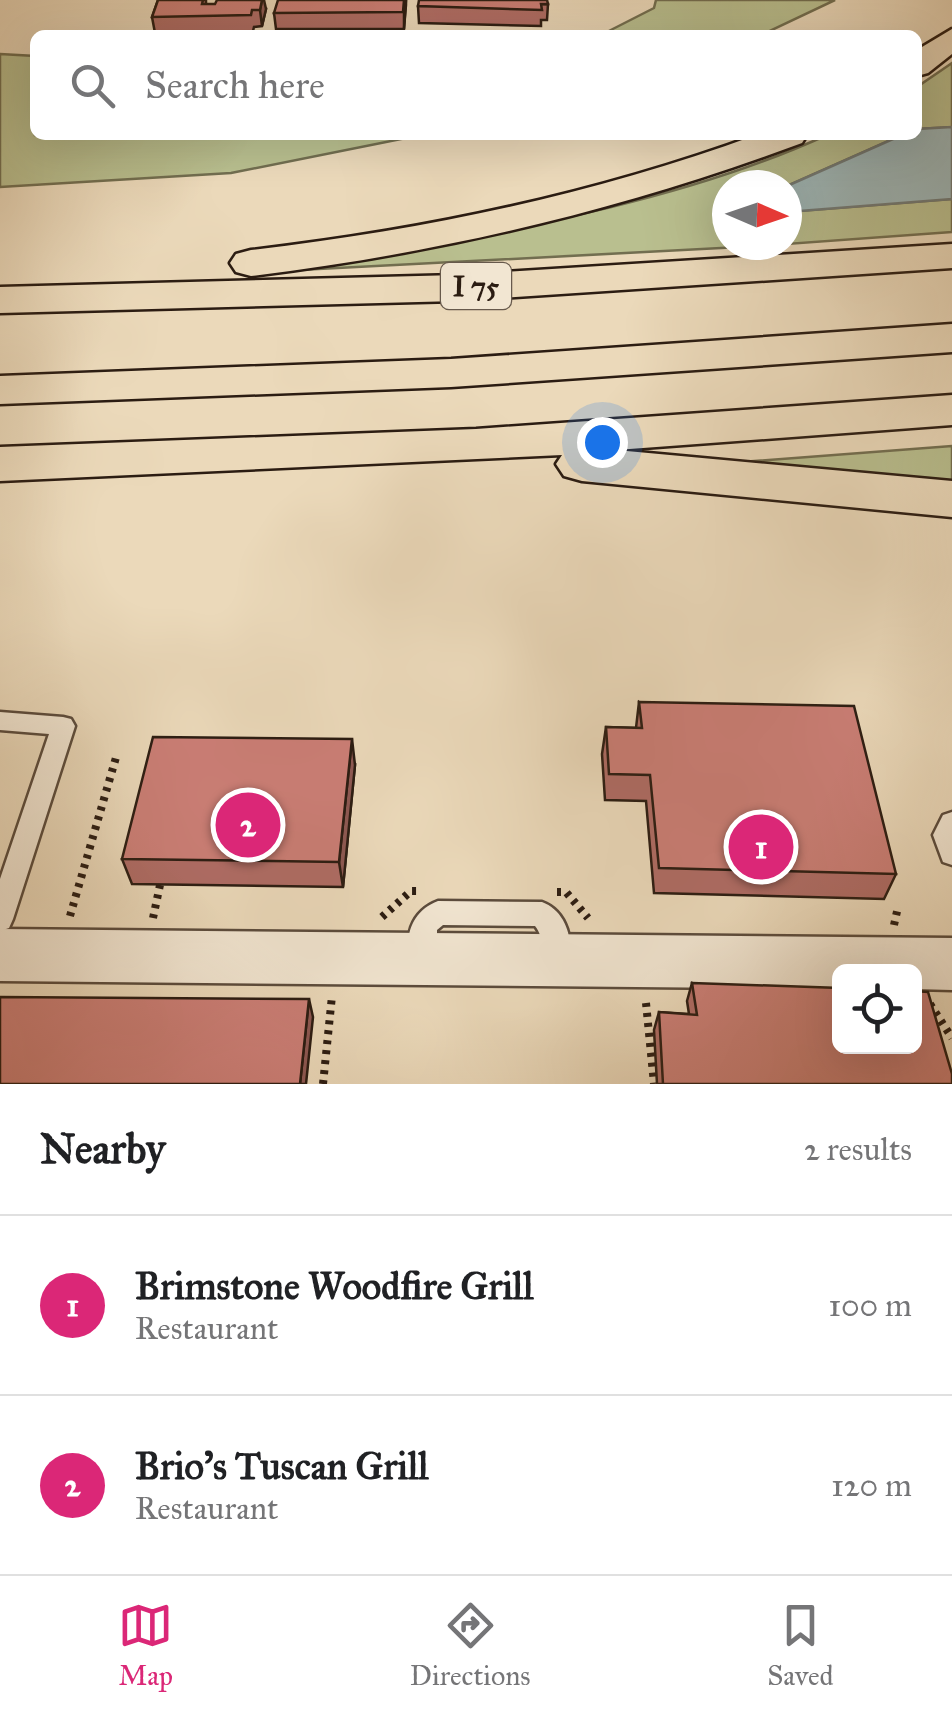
<!DOCTYPE html>
<html lang="en">
<head>
<meta charset="utf-8">
<style>
  :root { --surface:#fff; --page:#f2f2f2; --text:#202124; --muted:#757577; --line:#e0e0e0; --accent:#db2777 }
  body { margin:0; font-family:"IM FELL Great Primer",serif; background:var(--page); color:var(--text) }
  .controls { position:absolute; right:30px; bottom:30px; display:grid; overflow:hidden; border-radius:15px; box-shadow:0 10px 40px #0002 }
  .controls button { width:90px; height:90px; display:grid; place-items:center; padding:0; border:0; border-bottom:2px solid var(--line); background:var(--surface); color:var(--text); font:50px sans-serif }
  .compass { position:absolute; left:712px; top:170px; width:90px; height:90px; border-radius:50%; background:var(--surface); box-shadow:0 10px 40px #0002; rotate:92deg }
  .you { position:absolute; left:602px; top:442px; width:35px; height:35px; margin:-25px; border:8px solid #fff; border-radius:50%; background:#1a73e8; box-shadow:0 0 0 15px #1a73e833 }
  .badge { display:grid; place-items:center; width:65px; height:65px; border-radius:50%; background:var(--accent); color:#fff; font-size:32px; font-weight:700 }
  .pin { position:absolute; translate:-50% -50%; border:5px solid #fff; box-shadow:0 2px 10px #0006 }
  .list { margin:0; padding:0; list-style:none }
  h2 { display:flex; justify-content:space-between; align-items:center; height:130px; margin:0; padding:0 40px; font-size:42px }
  h2 small { font-size:32px; font-weight:400; color:var(--muted) }
  .list li { display:grid; grid-template-columns:65px 1fr auto; gap:30px; align-items:center; box-sizing:border-box; height:180px; padding:0 40px; border-top:2px solid var(--line) }
  .list b { display:block; font-size:38px; white-space:nowrap }
  .list p { margin:0; font-size:32px; white-space:nowrap; color:var(--muted) }
  .list em { font-size:32px; font-style:normal; color:var(--muted) }
  .icon { flex:none; width:55px; height:55px; fill:none; stroke:currentColor; stroke-width:2; stroke-linecap:round; stroke-linejoin:round }
  .map { position:relative; flex:none; width:952px; height:1084px; overflow:hidden }
  .search { position:absolute; background:var(--surface); box-shadow:0 10px 40px #0002; left:30px; right:30px; top:30px; height:110px; display:flex; align-items:center; gap:25px; box-sizing:border-box; padding:0 35px; border-radius:15px; color:var(--muted); font-size:38px }
  .sheet { height:490px; background:var(--surface) }
  nav { display:flex; justify-content:space-around; align-items:center; box-sizing:border-box; height:140px; border-top:2px solid var(--line); background:var(--surface); font-size:28px; color:var(--muted) }
  nav a { display:grid; justify-items:center; gap:5px }
  nav .on { color:var(--accent) }
  .map>svg:first-child { display:block }
</style>
</head>
<body>
<div class="map">
<svg width="952" height="1084" viewBox="0 0 952 1084">
  <rect width="100%" height="100%" fill="#ebd9ba"/>
  <filter id="stains"><feTurbulence type="fractalNoise" baseFrequency=".002" numOctaves="4"/><feColorMatrix values="0 0 0 0 .2 0 0 0 0 .09 0 0 0 0 .02 0 0 0 .5 -.17"/></filter>
  <radialGradient id="worn" r=".72"><stop offset=".6" stop-color="#630" stop-opacity="0"/><stop offset="1" stop-color="#630" stop-opacity=".3"/></radialGradient>
  <g fill="#b9bf8f" stroke="#726e50" stroke-width="2.5">
    <polygon points="656,0 835,0 761,35 601,35 654,8"/>
    <polygon points="0,54 35,56 35,135 421,135 231,173 0,187"/>
    <polygon points="952,63 952,127 917,129 917,87"/>
    <path d="M827 135H902L787 186 727 185V245H780L280 271C463 236 656 213 827 135Z"/>
    <polygon points="952,199 952,232 787,244 787,212"/>
    <polygon points="952,446 952,488 741,462"/>
  </g>
  <polygon fill="#9cb7ba" stroke="#6f7977" stroke-width="2.5" points="952,127 952,199 787,212 787,186 902,135 917,135 917,129"/>
  <g fill="none" stroke-linecap="round" stroke-linejoin="round">
    <g stroke="#5b4b3c" stroke-width="5">
      <g id="lane">
        <polygon points="0,712 63,717 71,719 75,726 13,919 9,928 0,931 0,879 49,734 0,730"/>
        <polygon points="952,812 952,865 943,862 933,835 943,815"/>
        <path d="M438 901 542 902C567 911 576 944 566 967L556 971 546 967C540 953 545 938 535 926L443 925 437 930V956L433 965 423 969 413 965C402 939 411 911 438 901Z"/>
      </g>
    </g>
    <g stroke="#5b4b3c" stroke-width="5">
      <polygon id="street" points="0,929 952,938 952,990 914,989 914,972 840,972 840,989 0,981"/>
    </g>
    <g stroke="#2b1c12" stroke-width="5">
      <g id="highway">
        <polygon points="952,29 952,54 928,73 917,76 917,50"/>
        <path d="M756 135H807L802 143C623 210 441 253 251 276L236 272 230 263 236 254 251 250C424 230 592 195 756 135Z"/>
        <polygon points="952,244 952,268 457,301 0,313 0,287 457,275"/>
        <polygon points="952,324 952,352 451,387 0,404 0,376 451,359"/>
        <polygon points="952,395 952,425 616,450 952,481 952,517 582,481 564,476 556,464 562,455 0,481 0,447 476,429"/>
      </g>
    </g>
    <g stroke="#2b1c12" stroke-width="8" stroke-dasharray="4 6" stroke-linecap="butt">
      <polyline points="557,892 566,892 588,918"/>
      <polyline points="70,916 117,754"/>
      <polyline points="382,917 411,891 419,891"/>
      <polyline points="153,918 160,885"/>
      <polyline points="894,925 898,907"/>
      <polyline points="646,1003 654,1084"/>
      <polyline points="930,1004 952,1038"/>
      <polyline points="323,1084 332,996"/>
    </g>
    <use href="#lane" fill="#f2e6d2" fill-rule="evenodd"/>
    <use href="#street" fill="#f2e6d2" fill-rule="evenodd"/>
    <use href="#highway" fill="#ebd9ba" fill-rule="evenodd"/>
  </g>
  <g fill="#af6c65" stroke="#2b1c12" stroke-width="2.5">
    <polygon points="158,0 206,0 206,4 266,9 262,26 254,27 253,31 155,33 152,17"/>
    <polygon points="355,0 406,0 404,29 276,29 274,13"/>
    <polygon points="548,4 547,20 541,20 541,26 419,23 418,6"/>
    <polygon points="639,702 896,874 884,899 654,893 646,801 605,800 602,754 606,727 636,728"/>
    <polygon points="355,765 343,887 132,884 122,859"/>
    <polygon points="692,983 952,1084 657,1084 654,1030 659,1012 689,1014 687,1001"/>
  </g>
  <g fill="#8e5853" stroke="#2b1c12" stroke-width="2.5">
    <polygon points="262,0 264,0 266,9 262,26 260,10"/>
    <polygon points="404,0 406,0 406,5 404,29"/>
    <polygon points="352,739 355,765 343,887 339,862"/>
    <polygon points="309,999 313,1017 306,1084 300,1084"/>
  </g>
  <g fill="#cb7e76" stroke="#2b1c12" stroke-width="2.5">
    <polygon points="158,0 203,0 202,4 215,4 217,0 262,0 260,10 252,10 251,15 152,17"/>
    <polygon points="278,0 404,0 403,12 274,13"/>
    <polygon points="419,0 547,0 548,4 541,4 542,10 418,6"/>
    <polygon points="639,702 854,706 896,874 659,868 650,775 609,774 606,727 642,728"/>
    <polygon points="153,737 352,739 339,862 122,859"/>
    <polygon points="692,983 840,988 840,1046 914,1046 914,991 928,992 952,1074 952,1084 663,1084 659,1012 697,1015"/>
    <polygon points="0,997 309,999 300,1084 0,1084"/>
  </g>
  <g text-anchor="middle" stroke-width="9" stroke-linejoin="round" paint-order="stroke">
    <rect fill="#f2e6d2" stroke="#67594c" stroke-width="2.5" x="441" y="263" width="70" height="46" rx="8"/>
    <g font-size="28" font-weight="bold" fill="#2b1c12">
      <text x="476" y="296">I 75</text>
    </g>
  </g>
  <rect width="100%" height="100%" filter="url(#stains)"/>
  <rect width="100%" height="100%" fill="url(#worn)"/>
</svg>
<div class="controls">
<button><svg class="icon" aria-label="locate" viewBox="0 0 24 24"><circle cx="12" cy="12" r="6"/><path d="M12 2v4M12 18v4M2 12h4M18 12h4"/></svg></button>
</div>
<svg class="compass" viewBox="-18 -18 36 36"><path d="M0-13l5 13h-10z" fill="#e53935"/><path d="M0 13l5-13h-10z" fill="#757577"/></svg>
<div class="you"></div>
<div class="pin badge" style="left:761px;top:847px">1</div>
<div class="pin badge" style="left:248px;top:825px">2</div>
<div class="search"><svg class="icon" aria-label="search" viewBox="0 0 24 24"><circle cx="10" cy="10" r="6"/><path d="M15 15l6 6"/></svg>Search here</div>
</div>
<section class="sheet">
<h2>Nearby<small>2 results</small></h2>
<ul class="list">
<li><span class="badge">1</span><div><b>Brimstone Woodfire Grill</b><p>Restaurant</p></div><em>100 m</em></li>
<li><span class="badge">2</span><div><b>Brio's Tuscan Grill</b><p>Restaurant</p></div><em>120 m</em></li>
</ul>
</section>
<nav>
<a class="on"><svg class="icon" aria-label="map" viewBox="0 0 24 24"><path d="M3 6l6-2 6 2 6-2v14l-6 2-6-2-6 2zM9 4v14M15 6v14"/></svg>Map</a>
<a><svg class="icon" aria-label="directions" viewBox="0 0 24 24"><path d="M12 3l9 9-9 9-9-9zM9 14v-3h6M13 9l2 2-2 2"/></svg>Directions</a>
<a><svg class="icon" aria-label="saved" viewBox="0 0 24 24"><path d="M7 4h10v16l-5-4-5 4z"/></svg>Saved</a>
</nav>
</body>
</html>
